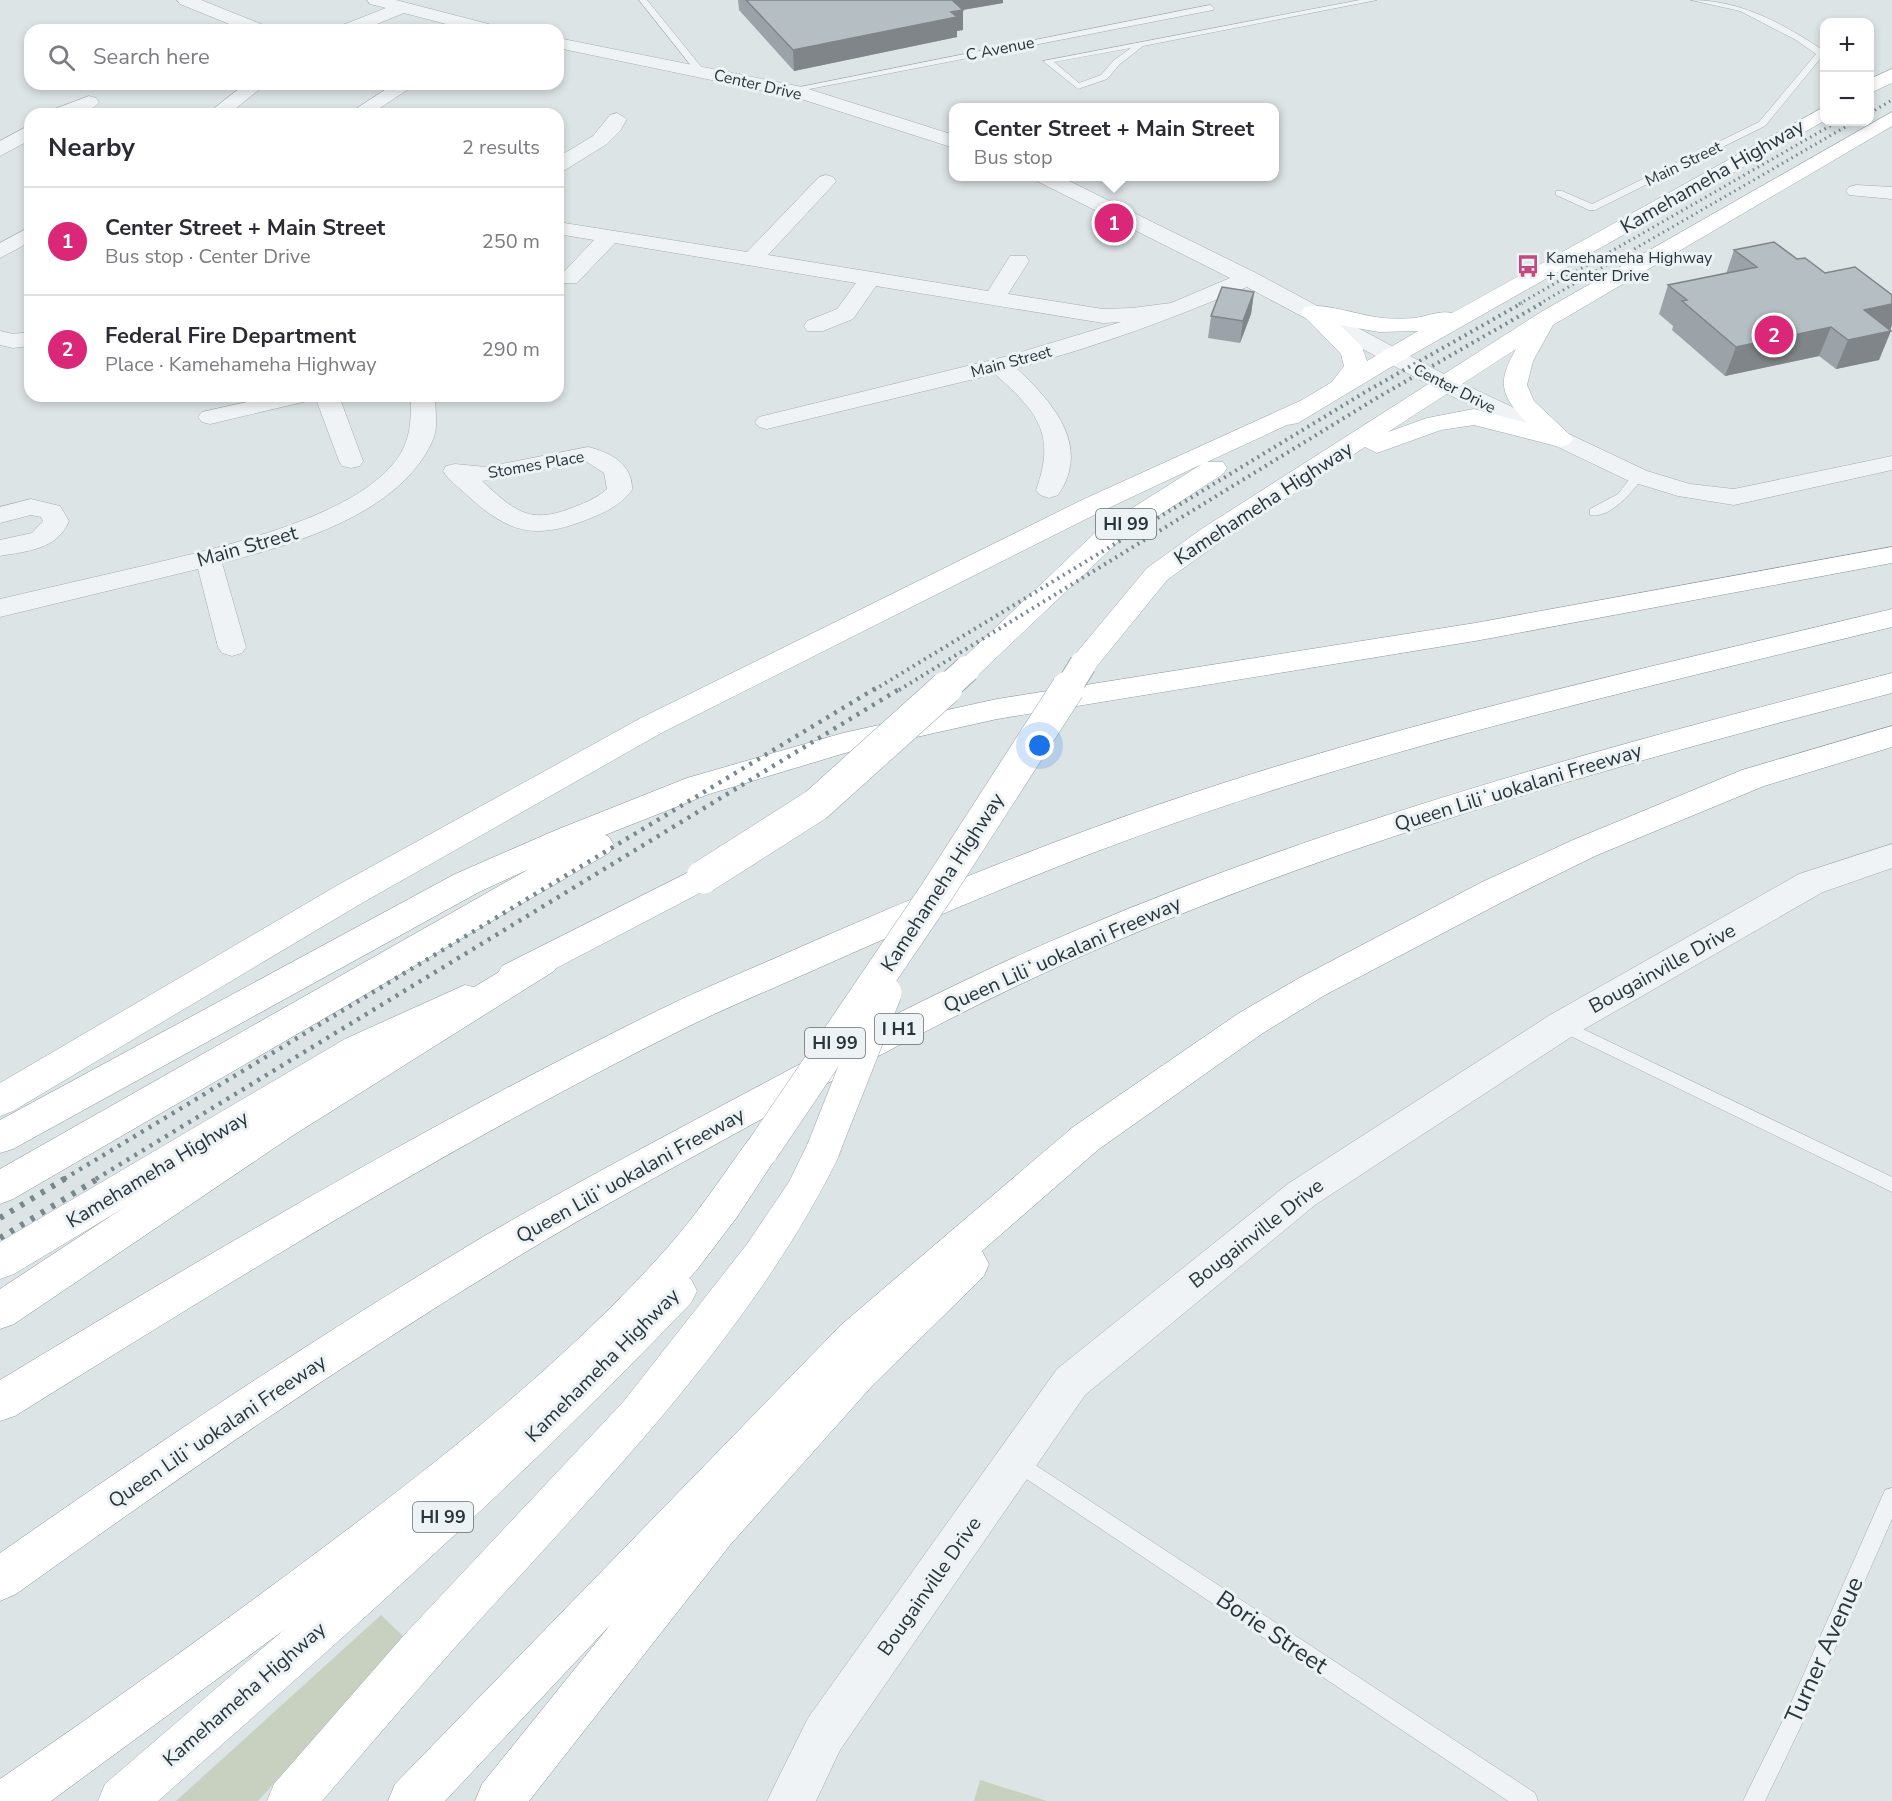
<!DOCTYPE html>
<html lang="en">
<head>
<meta charset="utf-8">
<style>
  :root { --surface:#fff; --page:#f7f7f7; --text:#2b2b33; --muted:#7c7c81; --line:#e1e1e2; --accent:#db2777 }
  body { margin:0; font-family:"Nunito Sans",sans-serif; background:var(--page); color:var(--text) }
  .controls { position:absolute; right:18px; top:18px; display:grid; overflow:hidden; border-radius:12px; box-shadow:0 3px 9px #0003 }
  .controls button { width:54px; height:54px; display:grid; place-items:center; padding:0; border:0; border-bottom:2px solid var(--line); background:var(--surface); color:var(--text); font:30px sans-serif }
  .you { position:absolute; left:1040px; top:746px; width:21px; height:21px; margin:-15px; border:4px solid #fff; border-radius:50%; background:#1a73e8; box-shadow:0 0 0 9px #1a73e833 }
  .badge { display:grid; place-items:center; width:39px; height:39px; border-radius:50%; background:var(--accent); color:#fff; font-size:20px; font-weight:700 }
  .pin { position:absolute; translate:-50% -50%; border:3px solid #fff; box-shadow:0 2px 6px #0006 }
  .popup { position:absolute; left:949px; top:103px; width:330px; height:78px; box-sizing:border-box; display:grid; place-content:center; border-radius:12px; background:var(--surface); filter:drop-shadow(0 2px 4px #0005); font-size:20px; white-space:nowrap; color:var(--muted) }
  .popup b { font-size:22px; color:var(--text) }
  .popup::after { content:''; position:absolute; left:50%; top:100%; margin-left:-12px; border:12px solid transparent; border-top-color:var(--surface) }
  .list { margin:0; padding:0; list-style:none }
  h2 { display:flex; justify-content:space-between; align-items:center; height:78px; margin:0; padding:0 24px; font-size:26px }
  h2 small { font-size:20px; font-weight:400; color:var(--muted) }
  .list li { display:grid; grid-template-columns:39px 1fr auto; gap:18px; align-items:center; box-sizing:border-box; height:108px; padding:0 24px; border-top:2px solid var(--line) }
  .list b { display:block; font-size:22px; white-space:nowrap }
  .list p { margin:0; font-size:20px; white-space:nowrap; color:var(--muted) }
  .list em { font-size:20px; font-style:normal; color:var(--muted) }
  .icon { flex:none; width:33px; height:33px; fill:none; stroke:currentColor; stroke-width:2; stroke-linecap:round; stroke-linejoin:round }
  .map { position:relative; flex:none; width:1892px; height:1801px; overflow:hidden }
  .search { position:absolute; background:var(--surface); box-shadow:0 3px 9px #0003; left:24px; top:24px; width:540px; height:66px; display:flex; align-items:center; gap:15px; box-sizing:border-box; padding:0 21px; border-radius:18px; color:var(--muted); font-size:22px }
  .panel { position:absolute; background:var(--surface); box-shadow:0 3px 9px #0003; left:24px; top:108px; width:540px; height:294px; border-radius:18px }
  .map>svg:first-child { display:block }
</style>
</head>
<body>
<div class="map">
<svg width="1892" height="1801" viewBox="0 0 1892 1801">
  <rect width="100%" height="100%" fill="#dde4e6"/>
  <g fill="#c8d0bf">
    <polygon points="381,1615 405,1638 258,1801 176,1801"/>
    <polygon points="980,1780 1047,1801 974,1801"/>
  </g>
  <g fill="none" stroke-linecap="round" stroke-linejoin="round">
    <g stroke="#a3acb0" stroke-width="1">
      <g id="service">
        <polygon points="639,0 647,0 703,69 703,73 697,73"/>
        <path d="M1360 0H1377L1143 46 1120 64 1107 79 1078 89 1043 61ZM1131 48 1114 60 1101 75 1079 83 1054 62Z"/>
        <path d="M1691 0C1741 0 1784 24 1824 51V54L1765 126 1595 210H1589L1556 195V191H1562L1592 204 1759 122 1816 54 1796 40 1740 11Z"/>
        <polygon points="1210,5 1214,8 1213,10 789,93 785,90"/>
        <path d="M1638 472 1644 476C1633 491 1611 519 1590 515V509L1618 494 1634 473Z"/>
        <polygon points="1562,1019 1892,1177 1892,1192 1556,1029 1554,1025 1556,1021"/>
        <polygon points="1017,1453 1535,1793 1538,1801 1508,1801 1010,1468 1007,1462 1010,1456"/>
        <polygon points="1892,1488 1892,1519 1801,1726 1765,1801 1743,1801 1787,1712 1885,1490"/>
      </g>
    </g>
    <g stroke="#a3acb0" stroke-width="1">
      <g id="minor">
        <polygon points="177,0 201,0 266,26 269,30 244,30 180,4"/>
        <polygon points="367,0 396,0 496,26 499,30 469,30 404,13 362,30 337,30 340,26 386,8 370,4"/>
        <polygon points="558,38 802,87 954,135 954,148 798,98 558,48"/>
        <polygon points="245,84 266,84 229,114 207,114"/>
        <polygon points="394,84 416,84 371,114 348,114"/>
        <path d="M89 96 96 98 99 102C88 116 65 114 49 114L52 110Z"/>
        <polygon points="617,113 627,119 620,131 607,144 565,170 558,172 558,157 593,136 610,115"/>
        <polygon points="30,125 30,140 0,156 0,141"/>
        <path d="M826 175 833 177 836 181 833 185 768 255 988 291 1010 256H1026L1029 261 1008 294 1103 309 1132 308 1171 303 1230 278 1035 180 1032 176H1059L1256 273 1453 379 1647 471 1690 484 1734 489 1892 456V470L1734 505 1678 496 1629 481 1437 389 1247 287C1171 319 1096 347 1016 368 1052 401 1092 446 1058 495L1049 498 1040 495 1036 490C1057 433 1036 411 995 374L767 429 759 427 755 422 759 417 1008 356 1121 322 1103 323 876 286 853 319 823 331H807L804 326 807 321 837 309 856 283 615 243 577 283H561L558 278 594 240 558 234V222L747 252 819 177Z"/>
        <polygon points="1856,185 1892,187 1892,199 1849,195 1846,191 1849,187"/>
        <polygon points="30,227 30,242 0,258 0,243"/>
        <polygon points="0,331 13,334 30,332 30,346 13,348 0,345"/>
        <polygon points="274,396 339,396 363,461 360,466 351,468 342,466 339,461 316,399 210,424 202,422 198,417 202,412"/>
        <path d="M411 396H435C435 408 438 426 434 437 404 513 294 544 222 563L246 647 242 653 232 656 222 653 218 647 198 569 0 617V599C49 588 98 576 147 565 216 548 347 520 393 464 411 443 411 422 411 396Z"/>
        <path d="M588 447C610 452 633 464 632 490 620 506 604 513 586 520 535 540 509 533 469 497 460 488 449 481 443 471L446 466 455 464 486 467ZM587 462 604 473 607 489C596 499 582 504 569 509 527 525 512 508 482 481Z"/>
        <path d="M31 499 60 506 69 521C57 550 27 551 0 556V540L32 533 43 521 41 517 31 515 0 523V507Z"/>
      </g>
    </g>
    <g stroke="#a3acb0" stroke-width="1">
      <polygon id="tertiary" points="1892,844 1892,868 1823,892 1574,1035 1315,1205 1085,1395 840,1750 816,1801 767,1801 808,1718 1057,1369 1289,1183 1550,1015 1799,874"/>
    </g>
    <g stroke="#9dabb1" stroke-width="1">
      <g id="primary">
        <polygon points="1892,69 1892,83 1870,93 1870,79"/>
        <path d="M1824 107V121L1401 361 1298 423 1287 425 1207 462H1223L1227 468 1223 474 1119 541 977 676 967 679 957 676 952 669 1099 529 1202 464 1100 512 663 732 362 903 13 1111 0 1116V1083L338 885 641 718 1082 500 1302 400 1332 382 1344 366 1341 354 1305 317 1301 312 1305 307C1325 302 1360 316 1383 318 1394 319 1405 319 1415 318 1428 316 1440 310 1452 313ZM1340 325 1379 332 1418 331 1367 361 1362 347Z"/>
        <path d="M1892 112V126L1553 325 1533 361 1527 385 1534 401 1569 434 1573 439 1569 444 1560 447 1474 425 1441 430 1377 453 1365 447 1223 540 1167 580 1093 671 1083 674 1073 671 1068 664 1073 657 1147 568 1203 528 1541 312ZM1516 349C1497 382 1500 395 1527 423L1474 409 1427 418 1388 432Z"/>
        <polygon points="703,865 715,869 719,877 715,885 526,984 514,988 502,984 497,975 502,966"/>
        <polygon points="465,985 477,988 482,998 477,1008 371,1059 14,1274 0,1279 0,1242 345,1039"/>
        <path d="M823 1135 836 1139 842 1150C764 1311 639 1445 520 1576 452 1649 387 1725 322 1801H267L274 1784 406 1633 624 1401 747 1244 789 1182 810 1139Z"/>
        <path d="M677 1274 691 1279 697 1291 691 1303C523 1479 341 1640 158 1801H98L105 1784C296 1620 486 1458 663 1279Z"/>
      </g>
    </g>
    <g stroke="#86959c" stroke-width="1">
      <g id="motorway">
        <polygon points="1892,547 1892,563 1475,641 997,719 845,753 709,794 605,835 609,837 614,845 609,853 13,1199 0,1204 0,1169 529,869 479,892 13,1149 0,1153 0,1120 455,874 556,830 687,778 843,733 997,699 1475,623"/>
        <path d="M1892 609V627C1622 693 1350 754 1090 854 994 891 899 932 805 974 765 992 723 1009 683 1029 453 1144 233 1280 15 1416L0 1421V1380C215 1250 432 1122 657 1011 697 991 739 974 780 956 875 914 970 874 1066 838 1334 736 1614 676 1892 609Z"/>
        <path d="M1892 673V693C1624 763 1355 837 1100 948 991 995 885 1052 780 1109 691 1158 601 1206 514 1259 343 1363 178 1478 16 1594L0 1601V1553C159 1442 320 1334 486 1235 574 1184 665 1136 755 1088 860 1032 967 976 1077 930 1340 818 1616 744 1892 673Z"/>
        <polygon points="1892,726 1892,747 1764,786 1595,856 1506,900 1325,995 1263,1033 1099,1149 982,1251 989,1264 984,1276 872,1386 730,1545 529,1801 475,1801 482,1784 611,1624 445,1801 388,1801 395,1784 842,1324 1073,1127 1239,1013 1301,977 1482,882 1573,840 1742,770"/>
        <polygon points="542,949 554,953 559,962 554,971 292,1136 14,1324 0,1329 0,1289 266,1114 530,953"/>
        <path d="M762 1135 775 1139 781 1150 737 1217 696 1271 614 1357 527 1437 344 1586 51 1801H0V1779C112 1702 223 1623 332 1541 451 1452 569 1358 668 1247 698 1213 723 1175 749 1139Z"/>
      </g>
    </g>
    <use href="#service" fill="#f0f3f5" fill-rule="evenodd"/>
    <use href="#minor" fill="#f0f3f5" fill-rule="evenodd"/>
    <use href="#tertiary" fill="#f0f3f5" fill-rule="evenodd"/>
    <use href="#primary" fill="#fff" fill-rule="evenodd"/>
    <use href="#motorway" fill="#fff" fill-rule="evenodd"/>
    <g stroke="#78888f" stroke-width="3" stroke-dasharray="1.5 4" stroke-linecap="butt">
      <polyline points="1870,113 1892,100"/>
      <polyline points="1519,304 1837,122"/>
      <polyline points="1539,304 1854,122"/>
    </g>
    <g stroke="#78888f" stroke-width="4" stroke-dasharray="2 4.5" stroke-linecap="butt">
      <polyline points="874,690 1367,391 1522,303"/>
      <polyline points="899,690 1380,396 1542,303"/>
    </g>
    <g stroke="#78888f" stroke-width="4.5" stroke-dasharray="3 6" stroke-linecap="butt">
      <polyline points="64,1179 876,688"/>
      <polyline points="96,1179 901,688"/>
    </g>
    <g stroke="#78888f" stroke-width="6" stroke-dasharray="4 8" stroke-linecap="butt">
      <polyline points="0,1218 66,1178"/>
      <polyline points="0,1238 99,1178"/>
    </g>
    <g stroke="#9dabb1" stroke-width="28" stroke-linecap="butt">
      <g id="primary-bridge-far1">
        <polyline points="944,690 967,669"/>
        <polyline points="1067,690 1083,664"/>
      </g>
    </g>
    <g stroke="#9dabb1" stroke-width="34" stroke-linecap="butt">
      <g id="primary-bridge">
        <polyline points="703,877 816,805 946,688"/>
        <polyline points="762,1150 936,893 1068,688"/>
        <polyline points="823,1150 885,993"/>
      </g>
    </g>
    <use href="#primary-bridge-far1" stroke="#fff" stroke-width="26"/>
    <use href="#primary-bridge" stroke="#fff" stroke-width="33"/>
  </g>
  <g fill="#9ca3a8">
    <polygon points="738,0 1003,0 1003,3 963,10 963,30 957,31 957,37 794,71 739,10"/>
    <polygon points="1734,250 1890,330 1879,360 1836,369 1819,356 1725,376 1672,330 1673,326 1659,314 1668,285 1726,274"/>
    <polygon points="1254,292 1251,314 1240,343 1208,338 1211,316"/>
  </g>
  <g fill="#7f8588">
    <polygon points="944,0 1003,0 1003,3 944,13"/>
    <polygon points="963,10 963,30 957,31 957,37 794,71 793,50"/>
    <polygon points="1254,292 1251,314 1240,343 1243,321"/>
    <polygon points="1892,304 1892,325 1890,331 1864,310"/>
    <polygon points="1831,327 1819,356 1725,376 1736,347"/>
    <polygon points="1891,331 1879,360 1836,369 1848,340"/>
  </g>
  <g fill="#b5bec3" stroke="#7f8588" stroke-width="1.5">
    <polygon points="746,0 952,0 963,10 951,12 957,17 793,50"/>
    <polygon points="1774,242 1797,259 1805,258 1825,273 1855,267 1892,295 1892,304 1864,310 1891,331 1848,340 1831,327 1736,347 1682,301 1687,300 1668,285 1757,267 1734,250"/>
    <polygon points="1222,287 1254,292 1243,321 1211,316"/>
  </g>
  <defs>
    <g id="bus-bare" transform="scale(1.8)"><path d="M-5-6H5V4H4V6H2V4H-2V6H-4V4H-5ZM-3.5-4V0h7V-4ZM-3.5 1.2v1.5H-2V1.2ZM2 1.2v1.5H3.5V1.2Z" fill="#c64881" stroke="#edf2f4" stroke-width="2.5" paint-order="stroke"/></g>
  </defs>
  <g fill-rule="evenodd">
    <use href="#bus-bare" x="1528" y="266"/>
  </g>
  <g text-anchor="middle" stroke-width="6" stroke-linejoin="round" paint-order="stroke">
    <g font-size="16" fill="#28353c" stroke="#edf2f4">
      <text transform="translate(1000 48) rotate(-11)" y="6">C Avenue</text>
      <text transform="translate(758 84) rotate(13)" y="6">Center Drive</text>
      <text transform="translate(1683 163) rotate(-26)" y="6">Main Street</text>
      <text transform="translate(1011 361) rotate(-15)" y="6">Main Street</text>
      <text transform="translate(1455 388) rotate(27)" y="6">Center Drive</text>
      <text transform="translate(536 464) rotate(-10)" y="6">Stomes Place</text>
    </g>
    <g font-size="16" fill="#28353c" stroke="#edf2f4" text-anchor="start">
      <text x="1546" y="263">Kamehameha Highway<tspan x="1546" dy="18">+ Center Drive</tspan></text>
    </g>
    <g fill="#edf2f4" stroke="#636e73" stroke-width="1.5">
      <rect x="1096" y="509" width="60" height="30" rx="4.5"/>
      <rect x="875" y="1014" width="48" height="30" rx="4.5"/>
      <rect x="805" y="1028" width="60" height="30" rx="4.5"/>
      <rect x="413" y="1502" width="60" height="30" rx="4.5"/>
    </g>
    <g font-size="18" font-weight="bold" fill="#28353c">
      <text x="1126" y="530">HI 99</text>
      <text x="899" y="1035">I H1</text>
      <text x="835" y="1049">HI 99</text>
      <text x="443" y="1523">HI 99</text>
    </g>
    <g font-size="20" fill="#28353c" stroke="#edf2f4">
      <text transform="translate(1712 176) rotate(-30)" y="7">Kamehameha Highway</text>
      <text transform="translate(1263 503) rotate(-33)" y="7">Kamehameha Highway</text>
      <text transform="translate(247 546) rotate(-16)" y="7">Main Street</text>
      <text transform="translate(1518 787) rotate(-17)" y="7">Queen Liliʻuokalani Freeway</text>
      <text transform="translate(942 882) rotate(-57)" y="7">Kamehameha Highway</text>
      <text transform="translate(1062 954) rotate(-24)" y="7">Queen Liliʻuokalani Freeway</text>
      <text transform="translate(1662 968) rotate(-29)" y="7">Bougainville Drive</text>
      <text transform="translate(157 1169) rotate(-31)" y="7">Kamehameha Highway</text>
      <text transform="translate(630 1175) rotate(-29)" y="7">Queen Liliʻuokalani Freeway</text>
      <text transform="translate(1256 1233) rotate(-38)" y="7">Bougainville Drive</text>
      <text transform="translate(602 1365) rotate(-45)" y="7">Kamehameha Highway</text>
      <text transform="translate(217 1431) rotate(-34)" y="7">Queen Liliʻuokalani Freeway</text>
      <text transform="translate(929 1586) rotate(-55)" y="7">Bougainville Drive</text>
      <text transform="translate(244 1694) rotate(-41)" y="7">Kamehameha Highway</text>
    </g>
    <g font-size="24" fill="#28353c" stroke="#edf2f4">
      <text transform="translate(1272 1632) rotate(34)" y="8">Borie Street</text>
      <text transform="translate(1824 1650) rotate(-66)" y="8">Turner Avenue</text>
    </g>
  </g>
</svg>
<div class="controls">
<button>+</button>
<button>−</button>
</div>
<div class="you"></div>
<div class="pin badge" style="left:1114px;top:223px">1</div>
<div class="popup"><b>Center Street + Main Street</b>Bus stop</div>
<div class="pin badge" style="left:1774px;top:335px">2</div>
<div class="search"><svg class="icon" aria-label="search" viewBox="0 0 24 24"><circle cx="10" cy="10" r="6"/><path d="M15 15l6 6"/></svg>Search here</div>
<section class="panel">
<h2>Nearby<small>2 results</small></h2>
<ul class="list">
<li><span class="badge">1</span><div><b>Center Street + Main Street</b><p>Bus stop · Center Drive</p></div><em>250 m</em></li>
<li><span class="badge">2</span><div><b>Federal Fire Department</b><p>Place · Kamehameha Highway</p></div><em>290 m</em></li>
</ul>
</section>
</div>
</body>
</html>
